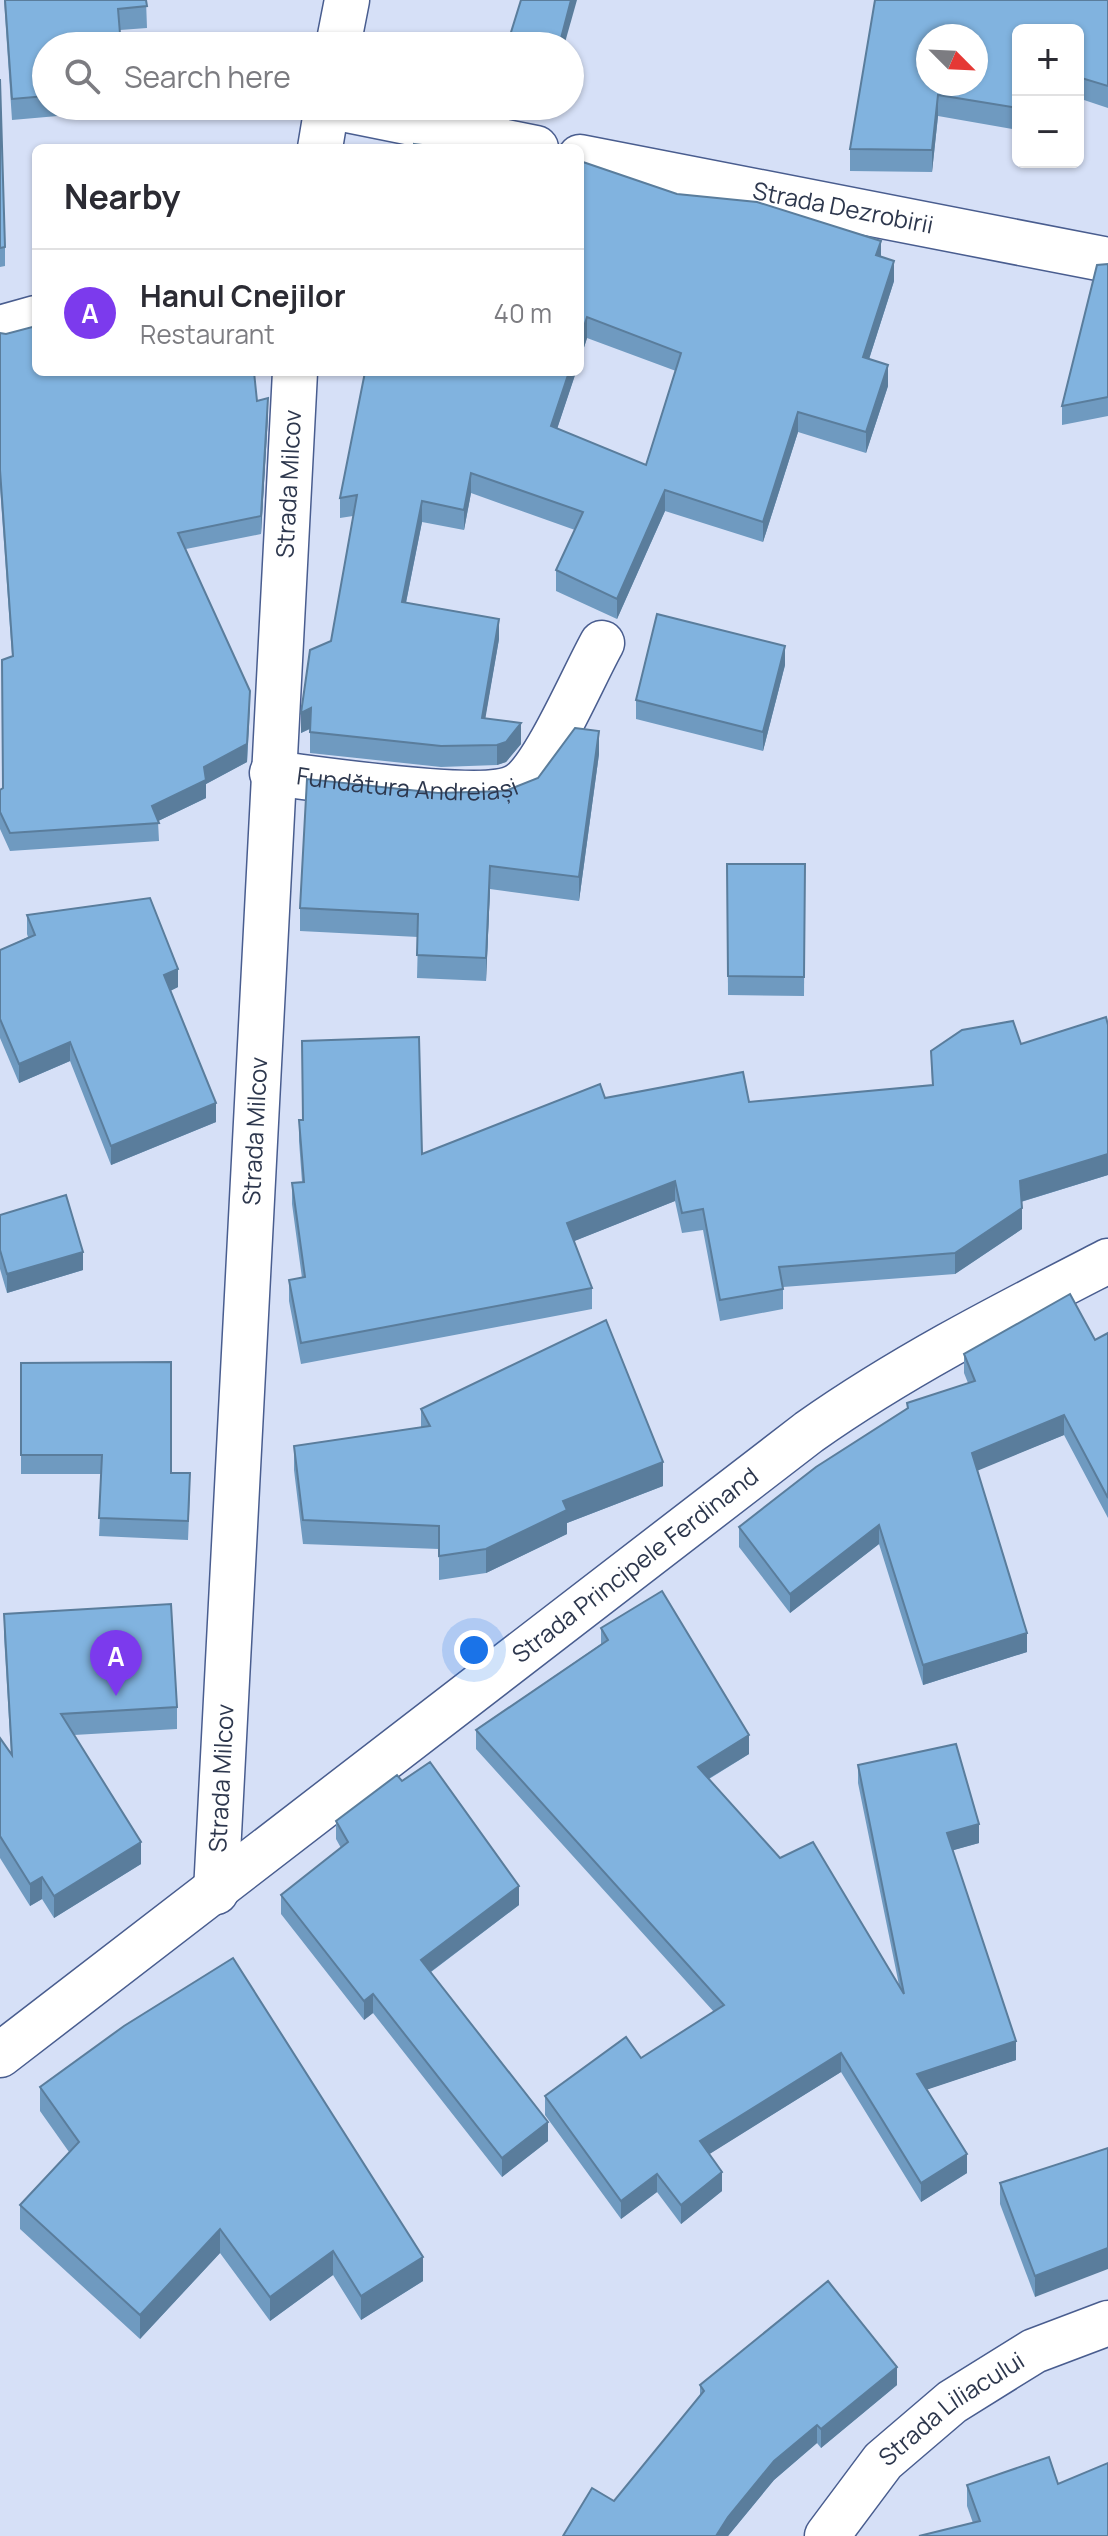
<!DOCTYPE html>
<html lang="en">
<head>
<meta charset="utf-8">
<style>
  :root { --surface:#fff; --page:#f2f2f3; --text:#2b2b33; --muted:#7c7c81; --line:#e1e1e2; --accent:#7c3aed }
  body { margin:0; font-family:Manrope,sans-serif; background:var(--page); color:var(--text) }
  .controls { position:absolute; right:24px; top:24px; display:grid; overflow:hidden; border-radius:12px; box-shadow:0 2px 6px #0004 }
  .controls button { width:72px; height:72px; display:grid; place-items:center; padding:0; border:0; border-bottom:2px solid var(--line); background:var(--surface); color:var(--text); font:40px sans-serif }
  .compass { position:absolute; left:916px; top:24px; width:72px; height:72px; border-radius:50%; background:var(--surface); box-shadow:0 2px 6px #0004; rotate:114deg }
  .you { position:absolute; left:474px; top:1650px; width:28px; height:28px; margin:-20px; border:6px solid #fff; border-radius:50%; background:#1a73e8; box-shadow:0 0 0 12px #1a73e833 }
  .badge { display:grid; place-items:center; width:52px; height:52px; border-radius:50%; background:var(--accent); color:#fff; font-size:26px; font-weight:700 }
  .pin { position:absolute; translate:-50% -66px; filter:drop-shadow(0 2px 4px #0008) }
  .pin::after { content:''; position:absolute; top:42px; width:28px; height:24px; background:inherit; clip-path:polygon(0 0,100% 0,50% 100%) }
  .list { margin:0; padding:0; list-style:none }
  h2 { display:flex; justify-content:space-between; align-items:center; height:104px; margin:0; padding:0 32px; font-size:34px }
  h2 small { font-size:26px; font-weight:400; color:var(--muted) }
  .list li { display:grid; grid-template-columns:52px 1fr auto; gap:24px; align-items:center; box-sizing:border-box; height:128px; padding:0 32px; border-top:2px solid var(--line) }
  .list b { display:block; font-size:30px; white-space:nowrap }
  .list p { margin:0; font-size:26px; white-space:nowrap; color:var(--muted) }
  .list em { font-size:26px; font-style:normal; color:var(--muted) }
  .icon { flex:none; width:44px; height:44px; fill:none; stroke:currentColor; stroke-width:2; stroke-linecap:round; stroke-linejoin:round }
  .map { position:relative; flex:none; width:1108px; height:2536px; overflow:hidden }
  .search { position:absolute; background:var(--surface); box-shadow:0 2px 6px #0004; left:32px; top:32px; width:552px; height:88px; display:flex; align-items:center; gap:20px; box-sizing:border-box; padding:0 28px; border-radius:44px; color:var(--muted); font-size:30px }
  .panel { position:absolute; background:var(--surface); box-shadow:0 2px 6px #0004; left:32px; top:144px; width:552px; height:232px; border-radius:12px }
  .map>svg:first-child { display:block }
</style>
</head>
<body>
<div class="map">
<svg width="1108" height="2536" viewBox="0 0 1108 2536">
  <rect width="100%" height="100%" fill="#d6e0f7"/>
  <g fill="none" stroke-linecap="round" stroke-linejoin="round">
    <g stroke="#495d8f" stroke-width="47">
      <g id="minor">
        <polyline points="338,46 347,0"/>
        <polyline points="327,106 536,148"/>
        <polyline points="320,148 327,106"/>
        <path id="s1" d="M580 157 1108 260"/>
        <polyline points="0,328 36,318"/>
        <path id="s2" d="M272 773C316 778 490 806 520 784 546 765 584 675 602 643"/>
        <path id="s3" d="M216 1892 295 372"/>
        <path id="s4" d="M0 2055 809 1432C904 1365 1005 1314 1108 1261"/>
        <path id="s5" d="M827 2536 883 2461 952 2402 1034 2351 1108 2323"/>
      </g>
    </g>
    <use href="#minor" stroke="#fff" stroke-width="44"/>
  </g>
  <g fill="#6f9ac0">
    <polygon points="4,0 146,0 147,28 120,30 46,46 46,106 69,106 69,115 12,120"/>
    <polygon points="875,0 1108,0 1108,108 1078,98 1078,30 1018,30 1018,130 938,116 932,172 850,171 850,149"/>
    <polygon points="508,42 564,46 508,46"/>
    <polygon points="0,79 5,247 5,266 0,267"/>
    <polygon points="580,161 677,194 881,257 894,281 869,359 888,386 866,453 798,432 763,542 665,511 617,619 556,591 556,570 575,530 471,493 464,530 422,522 406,603 499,639 485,718 521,744 506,762 497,765 441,767 310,753 310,729 301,733 331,641 353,516 340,518 340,498 365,372 576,372 557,429 646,465 676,371 587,338 580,360"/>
    <polygon points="1108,264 1108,416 1062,425 1062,406"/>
    <polygon points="0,333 257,401 268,416 261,534 186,549 250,709 247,762 206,784 206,798 158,821 159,841 10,851 0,829 0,790 3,788 12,656 0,487"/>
    <polygon points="785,665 763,751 636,719 636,700"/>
    <polygon points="599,754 579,901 490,889 486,981 417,978 418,937 300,931 300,908 438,793 505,791"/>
    <polygon points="727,864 805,864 804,996 728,995"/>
    <polygon points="27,915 178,987 170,991 216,1122 111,1165 70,1061 19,1083 0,1038 0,950 28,937 27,934"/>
    <polygon points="1021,1044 1108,1175 1021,1202 1022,1229 955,1274 783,1287 783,1309 720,1321 703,1230 682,1233 675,1201 574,1241 592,1288 592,1309 301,1364 289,1301 289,1280 302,1278 292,1204 292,1183 302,1182 299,1141 299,1120 422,1154 605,1098 749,1102 932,1085 931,1051"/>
    <polygon points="0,1215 83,1270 7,1293 0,1269"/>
    <polygon points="1108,1333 1108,1518 1064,1435 977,1470 1027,1652 923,1685 879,1544 790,1613 739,1547 739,1527 907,1409 907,1403 968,1383 964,1373 964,1354 1095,1340"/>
    <polygon points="21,1363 171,1473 190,1492 188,1540 99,1536 102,1474 21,1474"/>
    <polygon points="421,1409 663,1486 567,1523 567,1534 486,1573 439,1580 439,1549 303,1544 294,1470 294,1446 421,1427"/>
    <polygon points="4,1614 177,1707 177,1729 74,1735 141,1864 54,1918 42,1899 30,1906 0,1858 0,1738 11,1753 4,1636"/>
    <polygon points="601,1628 749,1754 709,1779 780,1858 899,1985 858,1783 858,1765 979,1843 953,1850 1016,2060 927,2089 967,2173 921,2202 841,2072 709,2154 722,2191 681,2224 657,2192 621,2219 545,2115 545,2096 641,2058 714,2012 476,1749 476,1730 601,1644"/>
    <polygon points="402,1781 519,1905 431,1972 548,2141 502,2177 373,2013 364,2020 281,1914 281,1895 341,1848 336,1839 336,1821"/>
    <polygon points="40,2087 423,2281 361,2320 333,2275 270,2321 220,2253 140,2339 20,2229 20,2205 69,2152 40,2111"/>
    <polygon points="1108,2148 1035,2297 1000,2204 1000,2183"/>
    <polygon points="700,2385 897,2385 821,2448 817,2443 774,2480 728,2536 614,2501 700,2397"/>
    <polygon points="1058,2484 1108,2536 973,2523 967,2506 967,2485"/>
  </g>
  <g fill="#5a7d9c">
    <polygon points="571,0 577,0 564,46 559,46"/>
    <polygon points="938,95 938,116 932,172 932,150"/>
    <polygon points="881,241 881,261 876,255"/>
    <polygon points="894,261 894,281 863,378 863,357"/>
    <polygon points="587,317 587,338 580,360 580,339"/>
    <polygon points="888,365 888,386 866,453 866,432"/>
    <polygon points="569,372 576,372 551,447 551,426"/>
    <polygon points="268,398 268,416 261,534 261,516"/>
    <polygon points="798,412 798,432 763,542 763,522"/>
    <polygon points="471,473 471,493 464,530 464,510"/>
    <polygon points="665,490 665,511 617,619 617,599"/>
    <polygon points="422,501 422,522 402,622 402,602"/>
    <polygon points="499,619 499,639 482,738 482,718"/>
    <polygon points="785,646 785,665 763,751 763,732"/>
    <polygon points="250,691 247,762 206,784 206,798 152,824 152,806 204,767"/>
    <polygon points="311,708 311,728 301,733 301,713"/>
    <polygon points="521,723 521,744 506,762 497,765 497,745"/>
    <polygon points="599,731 599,754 579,901 579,877"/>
    <polygon points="490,866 490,889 486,981 486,958"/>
    <polygon points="178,969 178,987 164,994 164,975"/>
    <polygon points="70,1042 70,1061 19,1083 19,1064"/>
    <polygon points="216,1103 216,1122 111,1165 111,1146"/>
    <polygon points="1108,1154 1108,1175 1020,1202 1020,1181"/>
    <polygon points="675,1181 675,1201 567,1244 567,1223"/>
    <polygon points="1022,1208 1022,1229 955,1274 955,1253"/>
    <polygon points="83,1252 83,1270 7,1293 7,1274"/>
    <polygon points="1064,1415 1064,1435 972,1473 972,1453"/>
    <polygon points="663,1462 663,1486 567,1523 567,1534 486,1573 486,1549 563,1501"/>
    <polygon points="879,1525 879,1544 790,1613 790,1594"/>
    <polygon points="1027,1633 1027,1652 923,1685 923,1665"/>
    <polygon points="749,1735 749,1754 698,1785 698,1767"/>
    <polygon points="979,1824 979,1843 947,1852 947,1833"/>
    <polygon points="141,1842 141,1864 54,1918 54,1896"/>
    <polygon points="42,1877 42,1899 30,1906 30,1884"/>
    <polygon points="519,1886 519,1905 421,1979 421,1960"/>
    <polygon points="373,1994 373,2013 364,2020 364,2001"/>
    <polygon points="1016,2041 1016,2060 917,2093 917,2074"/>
    <polygon points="841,2053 841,2072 700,2160 700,2141"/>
    <polygon points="548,2122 548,2141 502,2177 502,2158"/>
    <polygon points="967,2154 967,2173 921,2202 921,2183"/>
    <polygon points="722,2172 722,2191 681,2224 681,2205"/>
    <polygon points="657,2174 657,2192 621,2219 621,2201"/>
    <polygon points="220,2229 220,2253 140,2339 140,2315"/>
    <polygon points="1108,2248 1108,2269 1035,2297 1035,2276"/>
    <polygon points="333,2251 333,2275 270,2321 270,2297"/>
    <polygon points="423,2257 423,2281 361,2320 361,2296"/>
    <polygon points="897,2367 897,2385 821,2448 821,2429"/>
    <polygon points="817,2425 817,2443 774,2480 728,2536 716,2536 728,2517 774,2461"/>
  </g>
  <g fill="#81b3df" stroke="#5a7d9c" stroke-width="2" fill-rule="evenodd">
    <polygon points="5,0 146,0 147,6 118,9 121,46 46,46 46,96 12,99"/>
    <polygon points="521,0 571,0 559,46 527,46 508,42"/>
    <path d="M875 0H1108V86L1078 77V30H1018V108L938 95 932 150 850 149ZM928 36H976V84H928Z"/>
    <polygon points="0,79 5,247 0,248"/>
    <polygon points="414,144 447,148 414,148"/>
    <polygon points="580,161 677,194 757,202 881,241 876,255 894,261 863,357 888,365 866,432 798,412 763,522 665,490 617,599 556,570 583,512 471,473 464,510 422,501 402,602 499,619 482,718 521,723 506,742 497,745 441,746 310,732 311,708 301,713 310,650 331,641 357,495 340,498 365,372 569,372 551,426 646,465 681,353 587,317 580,339"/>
    <polygon points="1108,264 1108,397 1062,406 1097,265"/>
    <polygon points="36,326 36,372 254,372 257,401 268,398 261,516 178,533 250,691 247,744 204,767 206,780 152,806 159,823 10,833 0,812 0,790 3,788 2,660 13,656 0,470 0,333 6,334"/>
    <polygon points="657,614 785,646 763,732 636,700"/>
    <polygon points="575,728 599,731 579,877 490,866 486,958 417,955 418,914 300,908 307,779 438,793 505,791 538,778"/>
    <polygon points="727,864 805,864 804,977 728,976"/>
    <polygon points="150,898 178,969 164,975 216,1103 111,1146 70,1042 19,1064 0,1019 0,950 35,935 27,915"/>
    <polygon points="1106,1017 1108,1025 1108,1154 1020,1181 1022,1208 955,1253 779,1267 783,1289 720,1300 703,1209 682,1213 675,1181 567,1223 592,1288 301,1343 289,1280 305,1277 292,1183 304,1182 299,1120 303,1120 302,1041 419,1037 422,1154 600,1084 605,1098 743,1072 749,1102 933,1085 931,1051 962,1030 1013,1021 1021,1044"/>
    <polygon points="66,1195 83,1252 7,1274 0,1250 0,1215"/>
    <polygon points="1070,1294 1095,1340 1108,1333 1108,1498 1064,1415 972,1453 1027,1633 923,1665 879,1525 790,1594 739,1527 816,1467 908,1408 907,1403 975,1381 964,1354"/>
    <polygon points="606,1320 663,1462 563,1501 567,1510 486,1549 439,1556 439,1526 303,1520 294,1446 430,1426 421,1409"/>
    <polygon points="171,1362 171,1473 190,1473 188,1521 99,1518 102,1455 21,1455 21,1363"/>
    <polygon points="662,1591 749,1735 698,1767 780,1858 813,1842 904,1994 858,1765 956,1744 979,1824 947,1833 1016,2041 917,2074 967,2154 921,2183 841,2053 700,2141 722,2172 681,2205 657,2174 621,2201 545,2096 626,2037 641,2058 724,2005 476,1730 608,1640 601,1628"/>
    <polygon points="171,1604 177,1707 61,1714 141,1842 54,1896 42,1877 30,1884 0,1836 0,1738 12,1755 4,1614"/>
    <polygon points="430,1762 519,1886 421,1960 548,2122 502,2158 373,1994 364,2001 281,1895 348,1842 336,1821 397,1775 402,1781"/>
    <polygon points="233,1958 423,2257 361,2296 333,2251 270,2297 220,2229 140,2315 20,2205 79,2142 40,2087 124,2026"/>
    <polygon points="1108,2148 1108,2248 1035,2276 1000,2183"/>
    <polygon points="828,2281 897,2367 821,2429 817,2425 774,2461 728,2517 716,2536 563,2536 592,2488 614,2501 704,2391 700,2385"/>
    <polygon points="1049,2457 1058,2484 1108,2463 1108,2536 919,2536 980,2521 967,2485"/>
  </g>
  <g text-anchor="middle" stroke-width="6" stroke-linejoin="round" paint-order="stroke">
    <g font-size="24" fill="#2d374d" stroke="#fff">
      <text dy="8" stroke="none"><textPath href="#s1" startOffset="268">Strada Dezrobirii</textPath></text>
      <text dy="8" stroke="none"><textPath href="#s3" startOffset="1410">Strada Milcov</textPath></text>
      <text dy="8" stroke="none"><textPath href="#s2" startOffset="136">Fundătura Andreiași</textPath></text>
      <text dy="8" stroke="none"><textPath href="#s3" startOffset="762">Strada Milcov</textPath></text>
      <text dy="8" stroke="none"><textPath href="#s4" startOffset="802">Strada Principele Ferdinand</textPath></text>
      <text dy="8" stroke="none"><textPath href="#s3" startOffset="114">Strada Milcov</textPath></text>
      <text dy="8" stroke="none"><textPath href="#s5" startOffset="180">Strada Liliacului</textPath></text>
    </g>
  </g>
</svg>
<div class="controls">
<button>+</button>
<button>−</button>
</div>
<svg class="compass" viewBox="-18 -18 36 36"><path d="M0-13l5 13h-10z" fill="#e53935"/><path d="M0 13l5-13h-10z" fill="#7c7c81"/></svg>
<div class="you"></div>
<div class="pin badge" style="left:116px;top:1696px">A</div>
<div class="search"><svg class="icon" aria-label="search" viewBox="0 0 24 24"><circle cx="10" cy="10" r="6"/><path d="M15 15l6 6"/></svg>Search here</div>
<section class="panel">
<h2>Nearby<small></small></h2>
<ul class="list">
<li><span class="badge">A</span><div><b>Hanul Cnejilor</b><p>Restaurant</p></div><em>40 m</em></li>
</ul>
</section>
</div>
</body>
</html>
